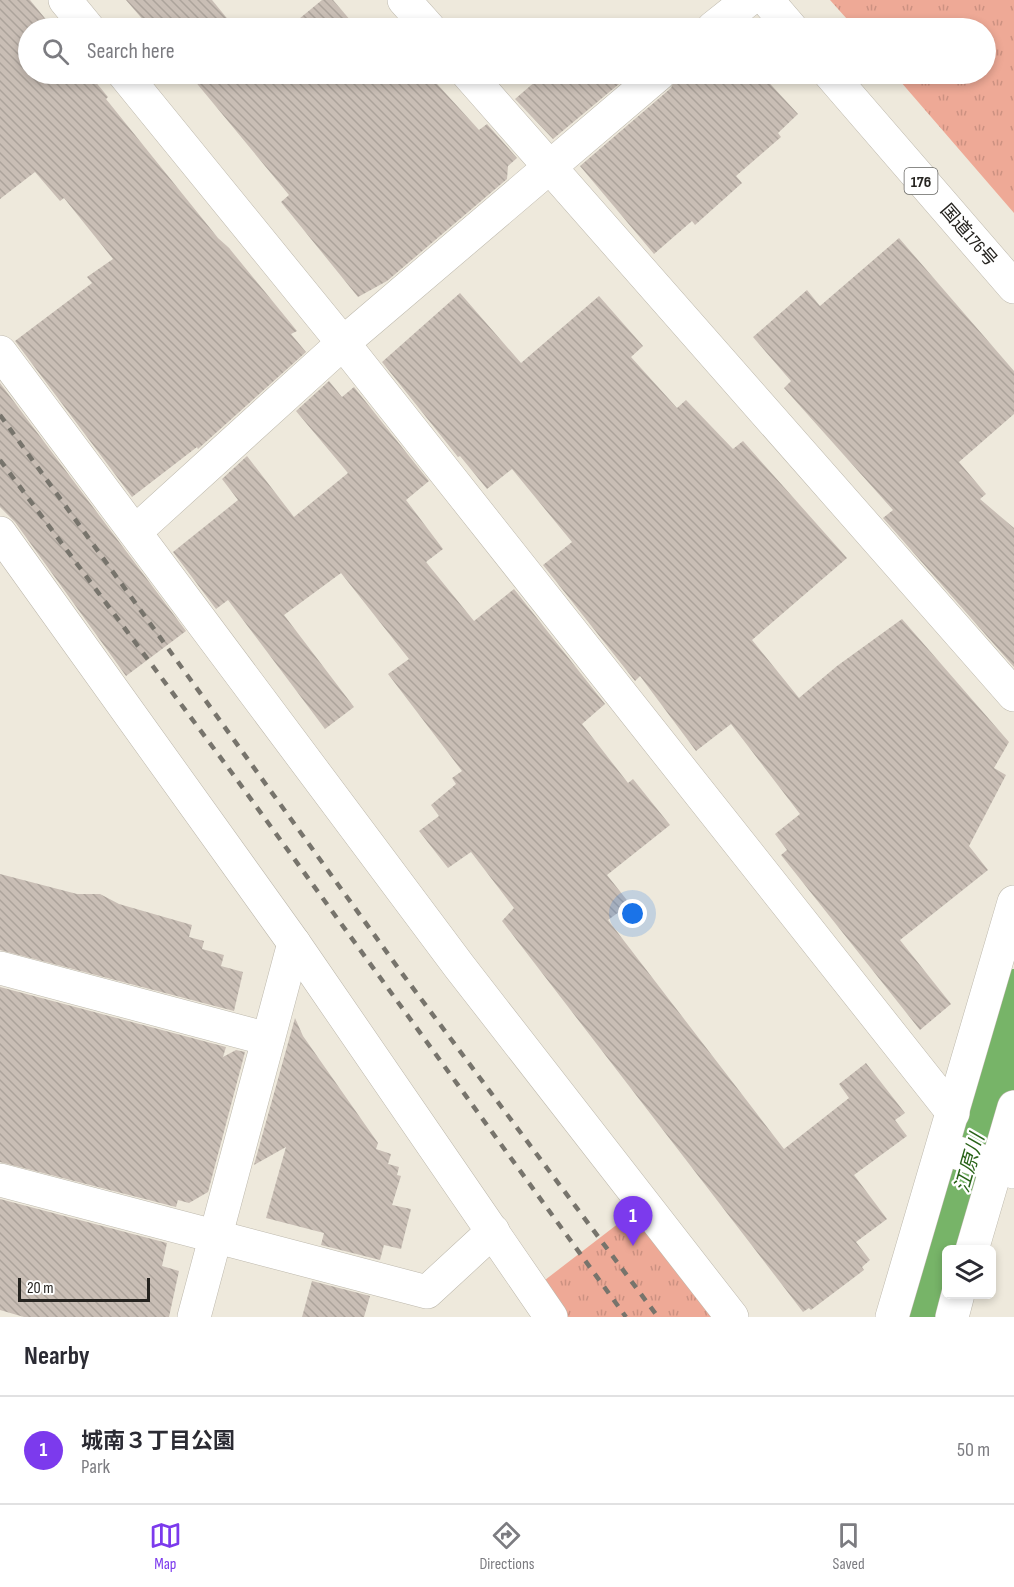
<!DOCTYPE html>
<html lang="en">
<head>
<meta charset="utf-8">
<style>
  :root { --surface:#fff; --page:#f2f2f3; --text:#2b2b33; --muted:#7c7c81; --line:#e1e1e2; --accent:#7c3aed }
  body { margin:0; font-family:"Sofia Sans Condensed","Noto Sans JP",sans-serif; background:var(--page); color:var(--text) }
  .controls { position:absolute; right:18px; bottom:18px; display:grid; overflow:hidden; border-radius:9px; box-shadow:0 3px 9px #0003 }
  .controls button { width:54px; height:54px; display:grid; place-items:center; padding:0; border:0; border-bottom:2px solid var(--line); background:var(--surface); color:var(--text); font:30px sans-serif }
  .scale { position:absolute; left:18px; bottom:15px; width:132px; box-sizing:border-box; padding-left:6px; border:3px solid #25231f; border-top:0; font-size:16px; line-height:21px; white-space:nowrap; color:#25231f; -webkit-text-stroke:4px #fff; paint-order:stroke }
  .you { position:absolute; left:633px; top:914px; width:21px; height:21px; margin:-15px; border:4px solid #fff; border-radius:50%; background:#1a73e8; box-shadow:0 0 0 9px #1a73e833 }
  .badge { display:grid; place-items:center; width:39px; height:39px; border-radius:50%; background:var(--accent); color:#fff; font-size:20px; font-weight:700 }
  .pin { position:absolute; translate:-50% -50px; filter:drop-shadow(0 2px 3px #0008) }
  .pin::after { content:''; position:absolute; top:32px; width:21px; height:18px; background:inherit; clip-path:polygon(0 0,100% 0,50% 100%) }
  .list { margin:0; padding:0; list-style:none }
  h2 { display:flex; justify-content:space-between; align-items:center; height:78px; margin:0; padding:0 24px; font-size:26px }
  h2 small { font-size:20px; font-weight:400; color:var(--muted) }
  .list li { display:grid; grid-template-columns:39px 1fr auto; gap:18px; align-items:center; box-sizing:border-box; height:108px; padding:0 24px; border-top:2px solid var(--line) }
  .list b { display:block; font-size:22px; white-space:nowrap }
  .list p { margin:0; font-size:20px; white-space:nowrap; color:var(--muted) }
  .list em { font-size:20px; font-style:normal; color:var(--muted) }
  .icon { flex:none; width:33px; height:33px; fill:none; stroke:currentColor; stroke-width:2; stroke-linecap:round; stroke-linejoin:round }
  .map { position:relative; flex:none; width:1014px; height:1317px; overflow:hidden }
  .search { position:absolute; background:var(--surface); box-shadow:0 3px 9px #0003; left:18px; right:18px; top:18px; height:66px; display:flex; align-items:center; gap:15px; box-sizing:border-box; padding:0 21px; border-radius:33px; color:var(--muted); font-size:22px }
  .sheet { height:186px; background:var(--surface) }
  nav { display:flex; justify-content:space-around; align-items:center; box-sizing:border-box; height:84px; border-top:2px solid var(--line); background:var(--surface); font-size:16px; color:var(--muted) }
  nav a { display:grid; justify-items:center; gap:3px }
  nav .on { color:var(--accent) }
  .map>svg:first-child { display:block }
</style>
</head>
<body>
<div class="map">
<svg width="1014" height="1317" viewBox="0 0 1014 1317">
  <defs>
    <pattern id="park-tufts" width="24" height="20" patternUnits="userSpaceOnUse" patternTransform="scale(1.5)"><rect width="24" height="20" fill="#eea996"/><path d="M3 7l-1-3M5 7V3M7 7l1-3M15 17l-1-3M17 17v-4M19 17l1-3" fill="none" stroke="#cc9181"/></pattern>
    <pattern id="building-back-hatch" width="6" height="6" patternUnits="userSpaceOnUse" patternTransform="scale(1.5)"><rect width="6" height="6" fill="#c9beb5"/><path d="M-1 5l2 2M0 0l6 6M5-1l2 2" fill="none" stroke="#aca39b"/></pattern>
  </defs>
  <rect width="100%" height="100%" fill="#eee9dc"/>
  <g fill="url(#park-tufts)">
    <polygon points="830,0 1014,0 1014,213 894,74 986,74 986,28 855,28"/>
    <polygon points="645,1203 732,1317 551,1317 532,1290"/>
  </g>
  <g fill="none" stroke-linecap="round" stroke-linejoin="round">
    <polyline stroke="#77b468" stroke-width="80" points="923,1317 1014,1009"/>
  </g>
  <g fill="url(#building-back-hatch)">
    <polygon points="0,0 30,0 53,28 28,28 28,74 89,74 108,97 106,99 218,238 229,248 297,331 291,334 306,352 198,449 197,447 132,497 15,341 92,283 87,277 113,259 64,198 60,201 35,172 0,199"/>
    <polygon points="126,0 212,0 235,28 150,28"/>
    <polygon points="322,0 333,0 357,28 288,28"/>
    <polygon points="189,74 428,74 479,130 487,124 517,158 508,166 507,179 387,281 358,297 281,202 289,195"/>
    <polygon points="544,74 631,74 553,139 515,99"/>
    <polygon points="677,74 761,74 798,114 778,133 781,137 736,176 742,183 695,225 692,221 654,254 580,166 671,88"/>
    <polygon points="899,238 1014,371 1014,414 959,462 986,494 980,499 1014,528 1014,667 883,518 893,510 784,388 791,381 753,337 807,290 820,306"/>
    <polygon points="460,293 521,363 599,296 643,346 631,357 677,408 686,400 733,449 743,441 847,558 752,640 799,698 837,666 902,619 1009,742 994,768 1006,775 969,846 988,870 900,940 951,1004 920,1030 781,855 787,850 775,834 800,814 731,724 696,751 640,676 635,681 543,565 572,542 512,469 487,489 460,456 458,457 382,362"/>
    <polygon points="329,381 342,397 354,387 429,481 406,500 443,549 426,562 474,621 514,589 605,704 582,724 628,783 633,779 670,825 607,875 630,904 608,920 784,1149 849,1098 839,1084 866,1063 905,1113 895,1120 907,1136 854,1175 887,1219 856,1242 870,1260 862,1267 864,1270 811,1310 809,1308 803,1312 502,921 514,908 471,852 448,868 419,831 439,816 431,805 456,784 452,778 462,771 388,674 409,659 341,573 284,615 354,707 325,729 228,600 216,609 173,552 238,500 222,479 247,456 294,517 348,473 296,411"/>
    <polygon points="0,383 186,631 126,676 15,522 0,507"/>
    <polygon points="0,874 77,894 100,894 119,904 192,925 189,937 204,941 202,949 224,955 221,966 243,972 234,1011 0,950"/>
    <polygon points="0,987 226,1047 223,1057 236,1050 245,1052 208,1192 189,1203 178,1200 176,1207 0,1162"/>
    <polygon points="295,1018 303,1036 378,1143 376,1149 391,1154 388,1164 399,1167 397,1175 401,1176 392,1205 411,1209 401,1249 384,1245 380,1260 321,1245 324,1233 266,1218 286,1147 254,1165"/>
    <polygon points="0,1199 167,1243 162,1266 179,1271 169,1317 24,1317 0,1310"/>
    <polygon points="312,1281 370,1296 364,1317 302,1317"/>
  </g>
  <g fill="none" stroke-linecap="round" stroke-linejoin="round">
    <g stroke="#bdb8ac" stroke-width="34">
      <g id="street">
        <polyline points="65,0 88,28"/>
        <polyline points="404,0 429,28"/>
        <polyline points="713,28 748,0"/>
        <polyline points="124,74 343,343 953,1113"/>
        <polyline points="468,74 1014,695"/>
        <polyline points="0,352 459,966 732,1317"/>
        <polyline points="136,531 343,343 659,74"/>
        <polyline points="0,533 294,943 551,1317"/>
        <polyline points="0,968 268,1039"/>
        <polyline points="943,1148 1014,1172"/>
        <polyline points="0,1180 427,1292 493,1231"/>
        <polyline points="972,1250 1014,1107"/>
        <polyline points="194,1317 294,943"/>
        <polyline points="892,1317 1014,902"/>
        <polyline points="952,1317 958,1294"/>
      </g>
    </g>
    <g stroke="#bdb8ac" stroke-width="34">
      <g id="highway">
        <polyline points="767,0 791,28"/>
        <polyline points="830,74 1014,287"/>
      </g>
    </g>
    <use href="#street" stroke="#fff" stroke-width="33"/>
    <use href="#highway" stroke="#fff" stroke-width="33"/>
    <g stroke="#77746c" stroke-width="4.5" stroke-dasharray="8 8" stroke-linecap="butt">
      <polyline points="0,415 401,972 658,1317"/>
      <polyline points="0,460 232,773 626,1317"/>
    </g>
  </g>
  <g text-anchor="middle" stroke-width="4.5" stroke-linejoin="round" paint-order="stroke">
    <rect fill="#fff" stroke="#666562" stroke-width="1.5" x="904.5" y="168" width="33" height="26" rx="4.5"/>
    <g font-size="16" font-weight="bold" fill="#25231f">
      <text x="921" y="187">176</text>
    </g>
    <g font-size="18" fill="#25231f" stroke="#fff">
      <text transform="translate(969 235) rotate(49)" y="6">国道176号</text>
    </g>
    <g font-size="20" font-style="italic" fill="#296318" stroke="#fff">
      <text transform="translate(969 1163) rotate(-74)" y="7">江原川</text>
    </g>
  </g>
</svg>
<div class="controls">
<button><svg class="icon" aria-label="layers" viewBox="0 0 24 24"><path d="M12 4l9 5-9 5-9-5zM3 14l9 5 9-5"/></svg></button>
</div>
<div class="scale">20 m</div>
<div class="you"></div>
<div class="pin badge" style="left:633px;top:1246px">1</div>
<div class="search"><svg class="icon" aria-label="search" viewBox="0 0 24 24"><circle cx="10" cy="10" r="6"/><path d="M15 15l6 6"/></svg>Search here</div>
</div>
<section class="sheet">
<h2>Nearby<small></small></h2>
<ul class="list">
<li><span class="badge">1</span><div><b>城南３丁目公園</b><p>Park</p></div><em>50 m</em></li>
</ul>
</section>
<nav>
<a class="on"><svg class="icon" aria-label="map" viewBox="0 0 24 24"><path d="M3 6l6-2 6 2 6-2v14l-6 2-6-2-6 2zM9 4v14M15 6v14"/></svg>Map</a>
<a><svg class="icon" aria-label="directions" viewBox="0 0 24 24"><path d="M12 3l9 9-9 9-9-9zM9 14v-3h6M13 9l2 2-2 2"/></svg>Directions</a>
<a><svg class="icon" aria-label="saved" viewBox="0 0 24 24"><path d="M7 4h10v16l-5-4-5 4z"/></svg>Saved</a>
</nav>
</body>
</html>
